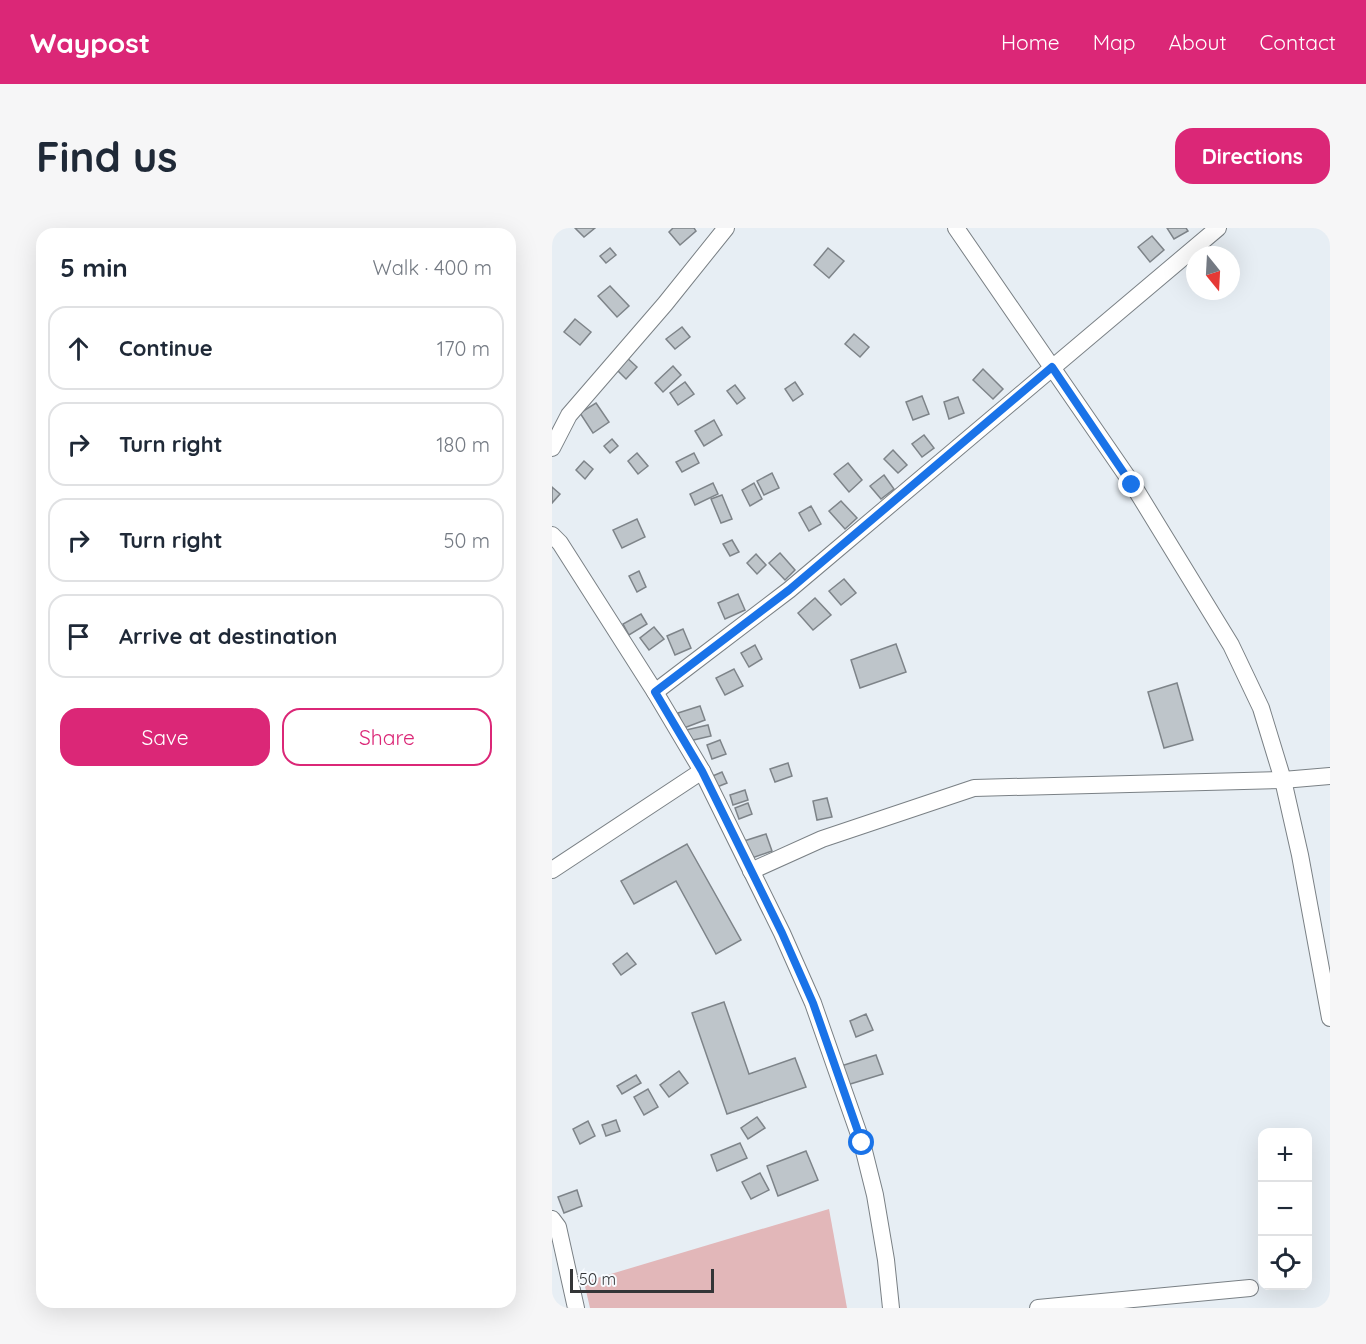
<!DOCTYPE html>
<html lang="en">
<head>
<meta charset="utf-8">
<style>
  :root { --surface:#fff; --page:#f6f6f7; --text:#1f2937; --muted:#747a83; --line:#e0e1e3; --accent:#db2777 }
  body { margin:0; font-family:Quicksand,sans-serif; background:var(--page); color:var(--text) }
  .controls { position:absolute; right:18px; bottom:18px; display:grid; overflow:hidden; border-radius:12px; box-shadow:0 6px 24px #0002 }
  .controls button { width:54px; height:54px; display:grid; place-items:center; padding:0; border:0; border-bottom:2px solid var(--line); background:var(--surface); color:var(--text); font:30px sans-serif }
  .compass { position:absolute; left:634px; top:18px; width:54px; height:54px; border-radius:50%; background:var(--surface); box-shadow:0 6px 24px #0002; rotate:162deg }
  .scale { position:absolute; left:18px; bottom:15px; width:144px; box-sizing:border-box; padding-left:6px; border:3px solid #333537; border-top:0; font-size:16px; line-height:21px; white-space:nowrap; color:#333537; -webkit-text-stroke:4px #f7fbff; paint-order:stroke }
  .stop { position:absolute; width:18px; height:18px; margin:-14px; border:4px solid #1a73e8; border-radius:50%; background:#fff }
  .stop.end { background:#1a73e8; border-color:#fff; box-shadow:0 2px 6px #0008 }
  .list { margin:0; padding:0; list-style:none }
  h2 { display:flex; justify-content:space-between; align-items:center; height:78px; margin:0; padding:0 24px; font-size:26px }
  h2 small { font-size:20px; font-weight:400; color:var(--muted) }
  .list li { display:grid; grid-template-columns:39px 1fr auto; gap:18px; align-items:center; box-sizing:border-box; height:84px; margin:0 12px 12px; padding:0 12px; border:2px solid var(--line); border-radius:18px }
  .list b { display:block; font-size:22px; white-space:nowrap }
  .list em { font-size:20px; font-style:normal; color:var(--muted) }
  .actions { display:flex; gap:12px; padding:18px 24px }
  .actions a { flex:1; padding:14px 0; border:2px solid var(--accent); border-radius:18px; text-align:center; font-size:21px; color:var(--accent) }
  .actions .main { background:var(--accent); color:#fff }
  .icon { flex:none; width:33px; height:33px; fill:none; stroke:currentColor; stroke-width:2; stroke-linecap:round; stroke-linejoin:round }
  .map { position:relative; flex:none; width:778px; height:1080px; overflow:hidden; border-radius:18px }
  header { display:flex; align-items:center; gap:36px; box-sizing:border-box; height:84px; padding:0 30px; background:var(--accent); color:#fff }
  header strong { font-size:28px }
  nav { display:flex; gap:33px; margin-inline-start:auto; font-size:21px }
  .intro { display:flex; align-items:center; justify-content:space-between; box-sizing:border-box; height:144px; padding:0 36px }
  h1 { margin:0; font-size:42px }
  .button { padding:15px 27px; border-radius:18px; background:var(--accent); color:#fff; font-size:21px; font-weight:700 }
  main { display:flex; gap:36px; padding:0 36px }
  aside { flex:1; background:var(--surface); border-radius:18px; box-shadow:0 6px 24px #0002 }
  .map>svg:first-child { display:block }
</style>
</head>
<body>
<header>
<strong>Waypost</strong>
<nav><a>Home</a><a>Map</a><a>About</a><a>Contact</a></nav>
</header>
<div class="intro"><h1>Find us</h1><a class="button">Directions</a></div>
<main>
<aside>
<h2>5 min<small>Walk · 400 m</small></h2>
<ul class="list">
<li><svg class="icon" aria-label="ahead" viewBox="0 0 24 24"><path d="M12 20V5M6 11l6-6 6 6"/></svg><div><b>Continue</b></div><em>170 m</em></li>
<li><svg class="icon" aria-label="right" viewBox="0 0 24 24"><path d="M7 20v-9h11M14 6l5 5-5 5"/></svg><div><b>Turn right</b></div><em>180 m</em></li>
<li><svg class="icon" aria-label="right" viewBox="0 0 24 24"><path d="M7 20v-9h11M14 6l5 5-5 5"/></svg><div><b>Turn right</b></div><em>50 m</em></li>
<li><svg class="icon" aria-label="arrive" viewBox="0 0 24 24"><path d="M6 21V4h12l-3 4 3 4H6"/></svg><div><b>Arrive at destination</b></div></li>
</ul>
<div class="actions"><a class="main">Save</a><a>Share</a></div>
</aside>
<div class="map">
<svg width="778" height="1080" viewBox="0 0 778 1080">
  <rect width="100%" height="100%" fill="#e7eef4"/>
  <polygon fill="#e2b7b9" points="277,981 295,1080 38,1080 32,1054"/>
  <g fill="#bec5ca" stroke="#7e8489" stroke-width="1.5">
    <polygon points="23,0 43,0 32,9"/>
    <polygon points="121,0 142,0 144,3 128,17 117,4"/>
    <polygon points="615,0 634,0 636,3 622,11"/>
    <polygon points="600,8 612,22 598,34 586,19"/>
    <polygon points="58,20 64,27 54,35 48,28"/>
    <polygon points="276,20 292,33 277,50 262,37"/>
    <polygon points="58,58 77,78 65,89 46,68"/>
    <polygon points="23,91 39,104 28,117 12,104"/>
    <polygon points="130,99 138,109 123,121 114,111"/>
    <polygon points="302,106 317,119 308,129 293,116"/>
    <polygon points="73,128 85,139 74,151 62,139"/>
    <polygon points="121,138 129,147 111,164 103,155"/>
    <polygon points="431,141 451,161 441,171 421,152"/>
    <polygon points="133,154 142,166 126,177 118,165"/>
    <polygon points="243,154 251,166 241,173 233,161"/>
    <polygon points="183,157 193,170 185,176 175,163"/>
    <polygon points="370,168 377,186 361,192 354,174"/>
    <polygon points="406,169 412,185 397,191 392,174"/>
    <polygon points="44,175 57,194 41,205 28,185"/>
    <polygon points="162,192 170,207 152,218 143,203"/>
    <polygon points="372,207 382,220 370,229 360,216"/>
    <polygon points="60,211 66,218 58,225 52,218"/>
    <polygon points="341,222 355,237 346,245 332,231"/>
    <polygon points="85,225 96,238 86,246 76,233"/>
    <polygon points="142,225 147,235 130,244 124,234"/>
    <polygon points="32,233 41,241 33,251 24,242"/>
    <polygon points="296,235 310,252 297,264 282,246"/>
    <polygon points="220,245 227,260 212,267 205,253"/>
    <polygon points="332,247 342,261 329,271 318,258"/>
    <polygon points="161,255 166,266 143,277 138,266"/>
    <polygon points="202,255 210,271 198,278 190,262"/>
    <polygon points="0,259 8,266 0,275"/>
    <polygon points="170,267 180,291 169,295 159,271"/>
    <polygon points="289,273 305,290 293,301 277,283"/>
    <polygon points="259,278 269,296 257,303 247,285"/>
    <polygon points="85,291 93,309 70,320 61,302"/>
    <polygon points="180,312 187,324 178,328 171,316"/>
    <polygon points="228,325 243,342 233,352 217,335"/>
    <polygon points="204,326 214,337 205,346 195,335"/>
    <polygon points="87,343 94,359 85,364 77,348"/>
    <polygon points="292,351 304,365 289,377 277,363"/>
    <polygon points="186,366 193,382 173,391 166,375"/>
    <polygon points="263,370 279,387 261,402 246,385"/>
    <polygon points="89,386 95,396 77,407 71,396"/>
    <polygon points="102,399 112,411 97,422 88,410"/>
    <polygon points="131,401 139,420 123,427 115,408"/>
    <polygon points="344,416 354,444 308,460 299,432"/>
    <polygon points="203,417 210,431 197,439 189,425"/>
    <polygon points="182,441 191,458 173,467 164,450"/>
    <polygon points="625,455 641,512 612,520 596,464"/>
    <polygon points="148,478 153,492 132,500 126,485"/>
    <polygon points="156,497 159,508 137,513 134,502"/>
    <polygon points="168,512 174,526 160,531 155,517"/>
    <polygon points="236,535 240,548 223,554 218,541"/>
    <polygon points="170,544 175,555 160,561 156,550"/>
    <polygon points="193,562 196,572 181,577 178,567"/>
    <polygon points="275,570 280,589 265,592 261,573"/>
    <polygon points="196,575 200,586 187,591 183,580"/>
    <polygon points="214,606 220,623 197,631 192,613"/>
    <polygon points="135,616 189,712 164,726 124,653 82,676 69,653"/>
    <polygon points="75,725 84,736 69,747 61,736"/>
    <polygon points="172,774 197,846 243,830 254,859 175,886 140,785"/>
    <polygon points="314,786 321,802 304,809 298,793"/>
    <polygon points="324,827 331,846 295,857 289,838"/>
    <polygon points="127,843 136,855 117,869 108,857"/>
    <polygon points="84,847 89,855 70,866 65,858"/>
    <polygon points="96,861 106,879 92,887 82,869"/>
    <polygon points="205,889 213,900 196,911 189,900"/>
    <polygon points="64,892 68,903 54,908 50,897"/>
    <polygon points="36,893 43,908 28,916 21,901"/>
    <polygon points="188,915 195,930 165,943 159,927"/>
    <polygon points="254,923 266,952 226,968 215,938"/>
    <polygon points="208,945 217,962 199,971 190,954"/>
    <polygon points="25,962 30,978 12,985 6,969"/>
  </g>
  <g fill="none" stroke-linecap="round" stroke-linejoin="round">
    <g stroke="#7a8085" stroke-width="18">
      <g id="minor">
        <polyline points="404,0 581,257 679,417 709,480 731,552 748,627 778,790"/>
        <polyline points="0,220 17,187 113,76 174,0"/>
        <polyline points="0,307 8,315 103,464 237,362 666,0"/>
        <polyline points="103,464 150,543 230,705 261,775 310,915 323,967 334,1032 339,1080"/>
        <polyline points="0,642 150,543"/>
        <polyline points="199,643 270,611 422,560 731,552 778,548"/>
        <polyline points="0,991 6,999 24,1080"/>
        <polyline points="486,1080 698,1060"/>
      </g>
    </g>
    <use href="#minor" stroke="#fff" stroke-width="16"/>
  </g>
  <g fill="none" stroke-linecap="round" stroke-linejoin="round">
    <polyline stroke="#1a73e8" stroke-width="8" points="310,915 261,775 230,705 150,543 103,464 237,362 500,139 580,257"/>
  </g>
</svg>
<div class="controls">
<button>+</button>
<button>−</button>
<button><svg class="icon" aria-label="locate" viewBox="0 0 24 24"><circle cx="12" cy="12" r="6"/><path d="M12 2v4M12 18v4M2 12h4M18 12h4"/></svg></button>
</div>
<svg class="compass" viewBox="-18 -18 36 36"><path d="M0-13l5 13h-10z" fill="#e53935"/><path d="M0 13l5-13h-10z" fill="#747a83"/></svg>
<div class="scale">50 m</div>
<div class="stop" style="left:310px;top:915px"></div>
<div class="stop end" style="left:580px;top:257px"></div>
</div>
</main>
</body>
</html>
